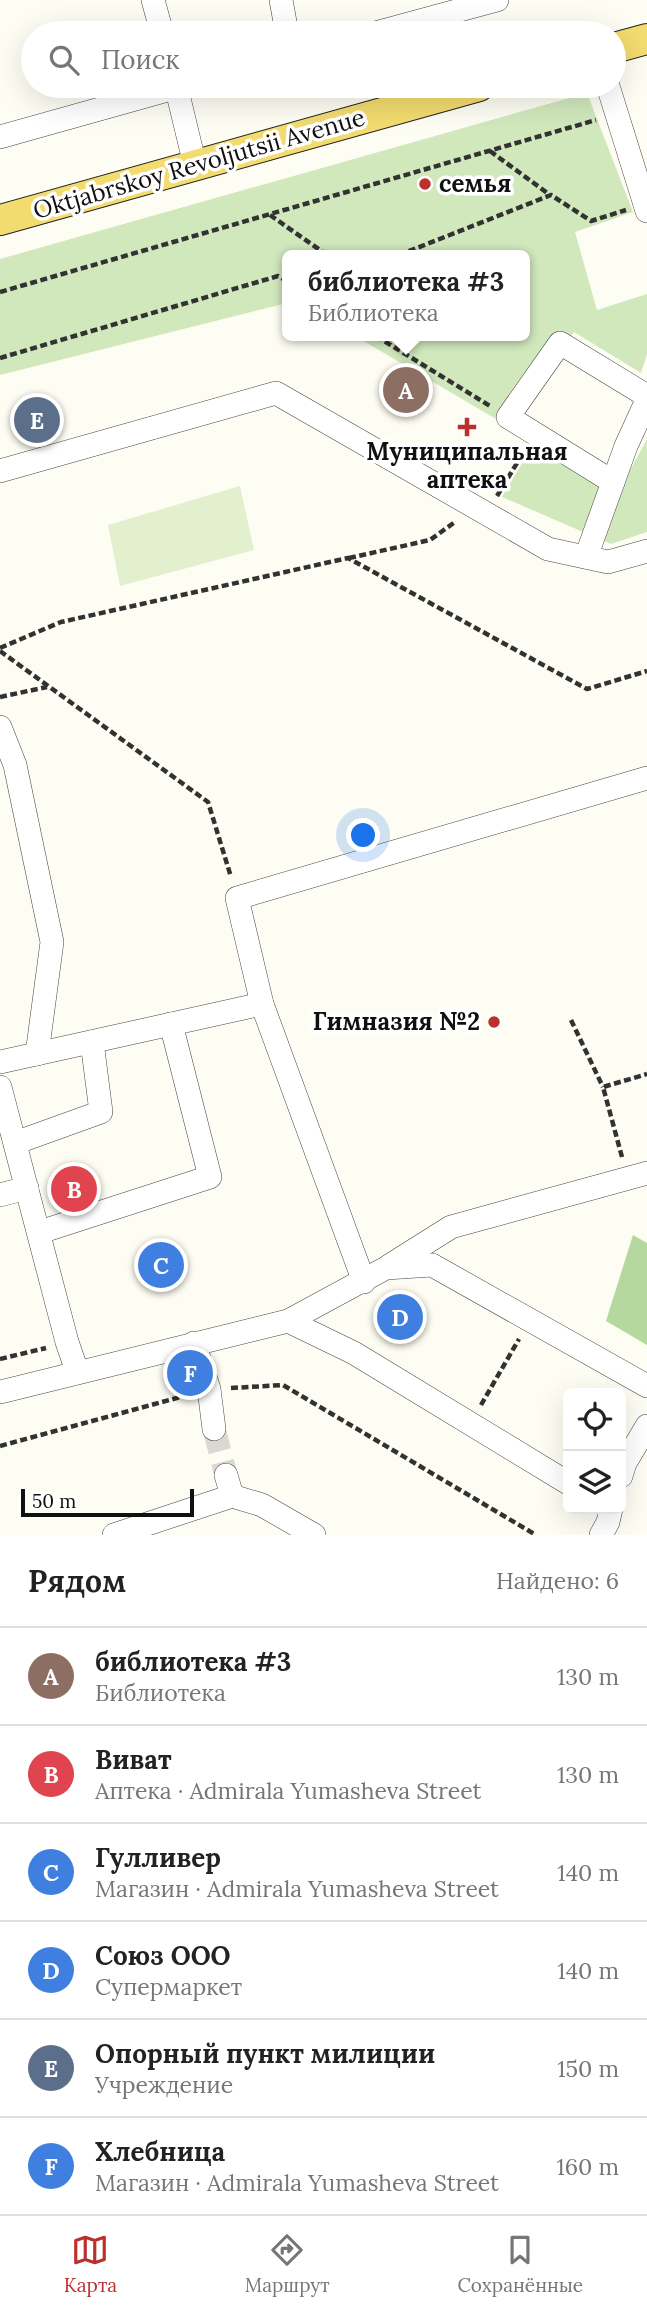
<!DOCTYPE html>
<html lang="ru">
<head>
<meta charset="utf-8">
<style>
  :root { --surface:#fff; --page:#f6f6f6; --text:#222; --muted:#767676; --line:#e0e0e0; --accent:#bb2f2d }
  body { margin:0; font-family:Lora,serif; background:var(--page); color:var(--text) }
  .controls { position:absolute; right:21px; bottom:21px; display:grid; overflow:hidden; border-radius:10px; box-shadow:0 7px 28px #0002 }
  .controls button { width:63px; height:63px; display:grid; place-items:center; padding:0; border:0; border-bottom:2px solid var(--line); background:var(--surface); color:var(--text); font:35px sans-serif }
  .scale { position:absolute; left:21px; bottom:18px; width:173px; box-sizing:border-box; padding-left:7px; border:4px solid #101010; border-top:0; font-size:19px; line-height:24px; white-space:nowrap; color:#101010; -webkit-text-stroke:5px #fff; paint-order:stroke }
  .you { position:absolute; left:364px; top:836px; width:24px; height:24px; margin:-18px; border:5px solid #fff; border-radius:50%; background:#1a73e8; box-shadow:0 0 0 10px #1a73e833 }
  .badge { display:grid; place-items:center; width:46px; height:46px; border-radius:50%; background:var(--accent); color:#fff; font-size:23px; font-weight:700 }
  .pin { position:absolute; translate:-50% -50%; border:4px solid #fff; box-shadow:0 2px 7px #0006 }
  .popup { position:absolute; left:282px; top:250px; width:248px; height:91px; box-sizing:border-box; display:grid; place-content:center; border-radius:10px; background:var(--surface); filter:drop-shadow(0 2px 5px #0005); font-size:23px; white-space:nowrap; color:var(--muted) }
  .popup b { font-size:26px; color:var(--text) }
  .popup::after { content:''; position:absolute; left:50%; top:100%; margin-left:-14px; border:14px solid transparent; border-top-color:var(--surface) }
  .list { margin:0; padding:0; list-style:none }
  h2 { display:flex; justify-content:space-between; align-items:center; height:91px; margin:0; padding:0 28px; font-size:30px }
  h2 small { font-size:23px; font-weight:400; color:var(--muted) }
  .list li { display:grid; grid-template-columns:46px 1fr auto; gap:21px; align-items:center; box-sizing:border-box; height:98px; padding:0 28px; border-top:2px solid var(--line) }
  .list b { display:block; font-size:26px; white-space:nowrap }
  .list p { margin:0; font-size:23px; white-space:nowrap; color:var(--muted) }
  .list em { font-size:23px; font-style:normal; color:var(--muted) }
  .icon { flex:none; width:38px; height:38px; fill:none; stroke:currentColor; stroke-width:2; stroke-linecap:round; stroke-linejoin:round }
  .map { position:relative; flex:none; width:647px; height:1535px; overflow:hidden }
  .search { position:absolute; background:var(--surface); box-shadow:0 7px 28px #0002; left:21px; right:21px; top:21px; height:77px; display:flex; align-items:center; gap:18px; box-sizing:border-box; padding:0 24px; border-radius:38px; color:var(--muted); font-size:26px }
  .sheet { height:679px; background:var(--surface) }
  nav { display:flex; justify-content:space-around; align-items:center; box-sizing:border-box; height:98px; border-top:2px solid var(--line); background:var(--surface); font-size:19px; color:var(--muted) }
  nav a { display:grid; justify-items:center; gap:4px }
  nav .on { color:var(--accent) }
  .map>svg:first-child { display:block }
</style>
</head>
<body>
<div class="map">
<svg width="647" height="1535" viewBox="0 0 647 1535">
  <rect width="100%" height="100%" fill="#fefdf3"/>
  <g fill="#d1e8bd">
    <polygon points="587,93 633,212 575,232 597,310 647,294 647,354 641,373 574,332 513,429 355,336 525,336 525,255 287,255 287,303 0,375 0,259"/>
    <polygon points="647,439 647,532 611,544 502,497 533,445 617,494"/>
  </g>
  <polygon fill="#b4d89d" points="633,1235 647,1243 647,1345 606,1321"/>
  <polygon fill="#e2f0ce" points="240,486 254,550 120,586 108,525"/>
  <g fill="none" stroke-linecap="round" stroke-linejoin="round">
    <polyline stroke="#dad9d1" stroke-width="23" stroke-dasharray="23 11" stroke-linecap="butt" points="214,1429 226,1475"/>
    <g stroke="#434343" stroke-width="24">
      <g id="minor">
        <polyline points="153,0 162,33"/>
        <polyline points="281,0 287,33"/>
        <polyline points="375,33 497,0"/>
        <polyline points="176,86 195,165"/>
        <polyline points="608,86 647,211"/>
        <polyline points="0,137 182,86"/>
        <polyline points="0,471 276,393 548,549 608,562 647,551"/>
        <polyline points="613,482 508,417 560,343 647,396"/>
        <polyline points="586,557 626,446 647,400"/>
        <polyline points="0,727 15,765 52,942 37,1054"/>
        <polyline points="0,1062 262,1004"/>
        <polyline points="0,1087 67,1342 77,1371"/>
        <polyline points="15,1143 101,1112 92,1042"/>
        <polyline points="0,1195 27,1188"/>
        <polyline points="40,1232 210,1177 171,1024"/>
        <polyline points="389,1266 451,1227 647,1173"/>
        <polyline points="364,1282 262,1004 237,898 647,778"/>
        <polyline points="288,1321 354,1353 568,1483"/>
        <polyline points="194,1343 209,1389 214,1429"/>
        <polyline points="0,1392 288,1321 386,1268 432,1265 647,1386"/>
        <polyline points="621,1476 625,1463 647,1426"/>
        <polyline points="232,1496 262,1505 314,1535"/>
        <polyline points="114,1535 232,1496 226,1475"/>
        <polyline points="601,1535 608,1522 611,1509"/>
      </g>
    </g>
    <g stroke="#212121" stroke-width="32">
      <g id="major">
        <polyline points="614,48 647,39"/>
        <polyline points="0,220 479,86"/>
      </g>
    </g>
    <g stroke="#323232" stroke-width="4.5" stroke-dasharray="7 3.5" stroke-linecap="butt">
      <polyline points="490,151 550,195"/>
      <polyline points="270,215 327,255"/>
      <polyline points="399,255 551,195 591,221 626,210"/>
      <polyline points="0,292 596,120"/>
      <polyline points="376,336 490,406"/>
      <polyline points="0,358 278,276 287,281"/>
      <polyline points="497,496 523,453"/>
      <polyline points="349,558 430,540 455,522"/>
      <polyline points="0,648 61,622 348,558 587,689 647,671"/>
      <polyline points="0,651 208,802 231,877"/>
      <polyline points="0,697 47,687"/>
      <polyline points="571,1020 603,1087"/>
      <polyline points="622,1157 603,1087 647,1074"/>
      <polyline points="0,1359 46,1348"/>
      <polyline points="231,1388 283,1385 536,1535"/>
      <polyline points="481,1405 519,1339"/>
      <polyline points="0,1446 188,1395"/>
    </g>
    <use href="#minor" stroke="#fff" stroke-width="23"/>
    <use href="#major" stroke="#f2db6f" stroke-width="30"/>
  </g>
  <g fill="#bb2f2d" stroke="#fff" stroke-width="2.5">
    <circle cx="425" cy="184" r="7"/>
    <path d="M463.5 416.5h7v7h7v7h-7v7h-7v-7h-7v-7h7z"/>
    <circle cx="494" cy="1022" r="7"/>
  </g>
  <g text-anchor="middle" stroke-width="7" stroke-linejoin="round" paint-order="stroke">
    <g font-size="24" fill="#101010" stroke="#fff">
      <text transform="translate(199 164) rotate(-16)" y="8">Oktjabrskoy Revoljutsii Avenue</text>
    </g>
    <g font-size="24" font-weight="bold" fill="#101010" stroke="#fff" text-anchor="start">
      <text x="439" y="192">семья</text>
      <text x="467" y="460" text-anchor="middle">Муниципальная<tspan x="467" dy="28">аптека</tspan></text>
      <text x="480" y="1030" text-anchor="end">Гимназия №2</text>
    </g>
  </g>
</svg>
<div class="controls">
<button><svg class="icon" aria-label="locate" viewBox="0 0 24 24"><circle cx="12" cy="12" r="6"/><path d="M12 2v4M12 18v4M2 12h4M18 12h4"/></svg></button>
<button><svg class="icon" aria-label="layers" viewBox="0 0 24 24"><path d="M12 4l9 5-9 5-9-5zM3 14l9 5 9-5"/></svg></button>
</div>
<div class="scale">50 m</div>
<div class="you"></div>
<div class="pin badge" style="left:406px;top:390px;background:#8d6e63">A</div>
<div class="popup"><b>библиотека #3</b>Библиотека</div>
<div class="pin badge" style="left:74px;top:1189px;background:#e0444e">B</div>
<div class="pin badge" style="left:161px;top:1265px;background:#3f7fe0">C</div>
<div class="pin badge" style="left:400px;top:1317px;background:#3f7fe0">D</div>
<div class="pin badge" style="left:37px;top:420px;background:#5c6f8a">E</div>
<div class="pin badge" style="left:190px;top:1373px;background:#3f7fe0">F</div>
<div class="search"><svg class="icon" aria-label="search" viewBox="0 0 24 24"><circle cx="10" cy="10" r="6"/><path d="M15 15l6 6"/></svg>Поиск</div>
</div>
<section class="sheet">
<h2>Рядом<small>Найдено: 6</small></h2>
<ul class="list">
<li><span class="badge" style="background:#8d6e63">A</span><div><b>библиотека #3</b><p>Библиотека</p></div><em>130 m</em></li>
<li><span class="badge" style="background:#e0444e">B</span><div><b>Виват</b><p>Аптека · Admirala Yumasheva Street</p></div><em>130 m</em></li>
<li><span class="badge" style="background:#3f7fe0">C</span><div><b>Гулливер</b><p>Магазин · Admirala Yumasheva Street</p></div><em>140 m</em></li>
<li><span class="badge" style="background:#3f7fe0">D</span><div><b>Союз ООО</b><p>Супермаркет</p></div><em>140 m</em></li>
<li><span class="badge" style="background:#5c6f8a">E</span><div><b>Опорный пункт милиции</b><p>Учреждение</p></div><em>150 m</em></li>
<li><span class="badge" style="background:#3f7fe0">F</span><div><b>Хлебница</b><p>Магазин · Admirala Yumasheva Street</p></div><em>160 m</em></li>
</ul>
</section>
<nav>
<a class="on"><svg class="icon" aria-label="map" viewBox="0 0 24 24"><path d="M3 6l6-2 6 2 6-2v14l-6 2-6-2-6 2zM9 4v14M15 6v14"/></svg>Карта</a>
<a><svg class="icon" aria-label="directions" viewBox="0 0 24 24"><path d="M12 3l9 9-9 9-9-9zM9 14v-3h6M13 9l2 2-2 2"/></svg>Маршрут</a>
<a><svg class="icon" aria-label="saved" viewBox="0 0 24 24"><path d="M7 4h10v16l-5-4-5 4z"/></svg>Сохранённые</a>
</nav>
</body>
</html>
